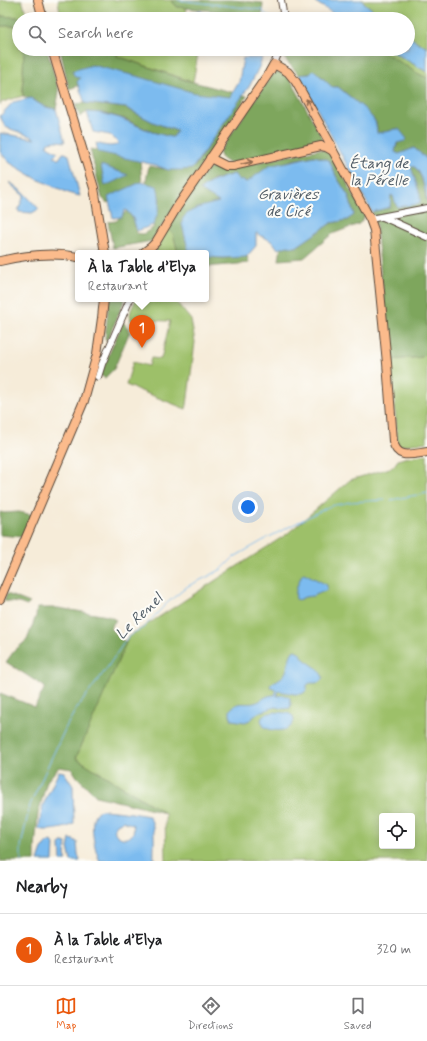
<!DOCTYPE html>
<html lang="en">
<head>
<meta charset="utf-8">
<style>
  :root { --surface:#fff; --page:#f6f6f6; --text:#202124; --muted:#757577; --line:#e0e0e0; --accent:#ea580c }
  body { margin:0; font-family:Mynerve,sans-serif; background:var(--page); color:var(--text) }
  .controls { position:absolute; right:12px; bottom:12px; display:grid; overflow:hidden; border-radius:4px; box-shadow:0 2px 10px #0003 }
  .controls button { width:36px; height:36px; display:grid; place-items:center; padding:0; border:0; border-bottom:1px solid var(--line); background:var(--surface); color:var(--text); font:20px sans-serif }
  .you { position:absolute; left:248px; top:507px; width:14px; height:14px; margin:-10px; border:3px solid #fff; border-radius:50%; background:#1a73e8; box-shadow:0 0 0 6px #1a73e833 }
  .badge { display:grid; place-items:center; width:26px; height:26px; border-radius:50%; background:var(--accent); color:#fff; font-size:13px; font-weight:700 }
  .pin { position:absolute; translate:-50% -33px; filter:drop-shadow(0 1px 2px #0008) }
  .pin::after { content:''; position:absolute; top:21px; width:14px; height:12px; background:inherit; clip-path:polygon(0 0,100% 0,50% 100%) }
  .popup { position:absolute; left:75px; top:250px; width:134px; height:52px; box-sizing:border-box; display:grid; place-content:center; border-radius:4px; background:var(--surface); filter:drop-shadow(0 1px 3px #0005); font-size:13px; white-space:nowrap; color:var(--muted) }
  .popup b { font-size:15px; color:var(--text) }
  .popup::after { content:''; position:absolute; left:50%; top:100%; margin-left:-8px; border:8px solid transparent; border-top-color:var(--surface) }
  .list { margin:0; padding:0; list-style:none }
  h2 { display:flex; justify-content:space-between; align-items:center; height:52px; margin:0; padding:0 16px; font-size:17px }
  h2 small { font-size:13px; font-weight:400; color:var(--muted) }
  .list li { display:grid; grid-template-columns:26px 1fr auto; gap:12px; align-items:center; box-sizing:border-box; height:72px; padding:0 16px; border-top:1px solid var(--line) }
  .list b { display:block; font-size:15px; white-space:nowrap }
  .list p { margin:0; font-size:13px; white-space:nowrap; color:var(--muted) }
  .list em { font-size:13px; font-style:normal; color:var(--muted) }
  .icon { flex:none; width:22px; height:22px; fill:none; stroke:currentColor; stroke-width:2; stroke-linecap:round; stroke-linejoin:round }
  .map { position:relative; flex:none; width:427px; height:861px; overflow:hidden }
  .search { position:absolute; background:var(--surface); box-shadow:0 2px 10px #0003; left:12px; right:12px; top:12px; height:44px; display:flex; align-items:center; gap:10px; box-sizing:border-box; padding:0 14px; border-radius:22px; color:var(--muted); font-size:15px }
  .sheet { height:124px; background:var(--surface) }
  nav { display:flex; justify-content:space-around; align-items:center; box-sizing:border-box; height:56px; border-top:1px solid var(--line); background:var(--surface); font-size:11px; color:var(--muted) }
  nav a { display:grid; justify-items:center; gap:2px }
  nav .on { color:var(--accent) }
  .map>svg:first-child { display:block }
</style>
</head>
<body>
<div class="map">
<svg width="427" height="861" viewBox="0 0 427 861">
  <rect width="100%" height="100%" fill="#fdfcf7"/>
  <filter id="ink" filterUnits="userSpaceOnUse"><feTurbulence type="fractalNoise" baseFrequency=".025" numOctaves="2"/><feDisplacementMap in="SourceGraphic" scale="8" xChannelSelector="R" yChannelSelector="G"/><feConvolveMatrix kernelMatrix="1 2 1 2 8 2 1 2 1" color-interpolation-filters="sRGB"/></filter>
  <filter id="wash" filterUnits="userSpaceOnUse"><feTurbulence type="fractalNoise" baseFrequency=".012" numOctaves="4" result="noise"/><feDisplacementMap in="SourceGraphic" scale="16" xChannelSelector="R" yChannelSelector="G"/><feGaussianBlur stdDeviation="0.9" result="paint"/><feColorMatrix in="noise" values="0 0 0 0 0 0 0 0 0 0 0 0 0 0 0 0 0 1.4 0 .05"/><feComposite in="paint" operator="in"/></filter>
  <g filter="url(#wash)">
    <rect width="100%" height="100%" fill="#f6ecd9"/>
    <g fill="#9dc069" stroke="#6c7544" fill-rule="evenodd">
      <polygon points="0,0 22,0 28,18 0,16"/>
      <polygon points="58,0 171,0 177,7 187,8 185,19 61,19"/>
      <polygon points="361,0 427,0 427,48 408,36 408,19 384,19"/>
      <polygon points="0,26 19,26 19,49 24,49 23,75 23,96 2,102 0,105"/>
      <polygon points="117,49 181,49 181,50 198,54 193,82 117,56"/>
      <polygon points="379,49 388,49 427,72 427,78 417,73"/>
      <polygon points="167,228 173,233 178,253 155,253"/>
      <path d="M136 299H176L178 304 191 320 195 342 187 405 186 409 126 385 133 362 149 366 151 358 161 359 170 321 131 320C128 313 133 306 136 299Z"/>
      <polygon points="427,352 427,442 398,446 391,360 422,357"/>
      <path d="M427 454V861H166L165 813 76 758 128 637 287 534 350 480 393 467 398 460 404 458ZM382 816H412V846H382Z"/>
    </g>
    <g fill="#7ea65d" stroke="#5c683e">
      <polygon points="171,0 232,0 263,3 262,16 177,7"/>
      <polygon points="0,16 28,18 29,19 19,19 19,26 0,26"/>
      <polygon points="24,49 47,49 59,92 56,109 43,106 34,100 23,96 23,75"/>
      <polygon points="60,49 117,49 117,56 185,80 247,96 152,241 113,248 108,222 116,221 127,211 134,220 136,233 143,234 153,228 160,199 146,181 149,166 169,170 194,167 226,120 200,109 96,79 69,89"/>
      <path d="M286 49H379L417 73 427 78V159L414 148 399 154 395 152V149L397 146 396 128 390 131 377 133C377 130 377 126 376 123 375 117 348 95 342 90L338 87H332L320 75 310 74 299 75 284 58Z"/>
      <path d="M277 72C283 73 287 76 291 80L323 139 317 145 241 163H228L222 159 219 152 271 76Z"/>
      <polygon points="85,103 126,108 153,122 177,131 173,138 171,137 152,132 125,119 111,115 101,113 87,112 80,117 75,104"/>
      <polygon points="90,149 140,159 142,185 107,203 102,198"/>
      <polygon points="320,149 330,151 365,216 359,224 332,234 304,258 279,260 281,248 287,246 296,247 331,223 347,220 354,215 349,197 336,176 329,160 314,156 292,160 247,182 239,180 234,174 211,181 200,190 219,202 191,211 182,224 189,253 178,253 173,233 167,228 207,170 215,167 226,169"/>
      <path d="M413 166C422 171 425 192 427 202V352L422 357 391 360 389 355 376 225 372 212 390 207V195L393 196 420 195 411 167Z"/>
      <polygon points="247,256 249,263 206,267 206,257 223,258"/>
      <polygon points="109,299 125,299 108,339 105,339"/>
      <polygon points="123,322 130,331 114,369 105,378 100,375"/>
      <polygon points="0,512 4,513 19,512 32,515 22,537 0,535"/>
      <polygon points="7,594 30,603 27,606 19,603 4,601"/>
      <polygon points="37,608 58,608 108,616 116,620 110,628 126,643 76,758 165,813 96,796 77,777 72,769 59,767 47,781 38,814 35,849 35,861 0,861 0,693 35,707 45,687 6,662 14,651 27,640 36,616"/>
    </g>
    <g fill="#7bbbef" stroke="#5b7286" fill-rule="evenodd">
      <polygon points="312,0 361,0 384,19 342,19"/>
      <polygon points="201,11 210,18 211,19 189,19 191,13"/>
      <polygon points="408,36 427,48 427,72 388,49 408,49"/>
      <path d="M243 58H262L260 65 250 85 192 169 181 170H168L155 165 103 153 98 152 96 143C103 145 111 148 118 144V142L110 135 93 132 87 112 101 113 120 118 152 132 171 137H173L177 131 153 122 126 108 85 103 77 82 80 78 75 77 72 71 92 65 140 77 195 93 230 97 239 82Z"/>
      <path d="M314 70 332 87H338L366 110C374 121 376 118 377 133L390 131 394 129H399L407 139 405 141 397 143 395 152 399 154 414 148 427 159V202C425 192 423 171 413 166L411 167 420 195V204L397 207 393 196 391 195 390 207 372 212 299 75 310 74Z"/>
      <path d="M31 98C38 104 46 108 56 109L65 142 57 141 48 142 47 146 58 152 54 156 57 159H59L63 153H65L69 155 80 196 71 194 37 179 10 163 0 152V133L35 139 30 136 5 127 0 116 13 102Z"/>
      <path d="M314 156 329 160 336 176 349 197 354 215 347 220 331 223 296 247 287 246 278 249 273 242 256 233V246L246 257 223 258 206 257V253H189L182 224C181 210 208 205 219 202L200 190C210 181 221 178 234 174L239 180 247 182 269 166Z"/>
      <polygon points="101,165 128,175 105,186"/>
      <polygon points="10,182 24,193 39,209 32,213 19,212 18,210 24,196 9,183"/>
      <path d="M141 182 157 186C161 201 160 210 153 225L137 231 133 218 126 210 124 211 122 217 113 218 108 197Z"/>
      <path d="M304 573C306 574 325 584 327 585V590L313 596 305 597 298 600 296 599C294 591 299 582 302 574Z"/>
      <path d="M295 650 299 652 305 660 318 669 323 677C321 684 315 683 310 683L307 685V690L302 694H294L278 691 277 696 285 695 290 698 291 704 290 708 284 709 275 707 258 713 250 720 245 722 232 720 230 715V710C238 700 244 705 254 703 263 701 264 695 275 695L276 690 271 688 270 685C274 681 281 679 284 675 289 668 288 658 293 651Z"/>
      <path d="M276 712 288 713 293 716 294 721C293 723 292 726 290 727 284 732 271 731 264 727L261 720C263 713 270 713 276 712Z"/>
      <path d="M59 771 64 772 73 786 74 824C68 828 46 832 39 829V826L43 805Z"/>
      <path d="M105 810 132 813 149 816C157 828 153 847 154 861H100C95 852 87 818 98 811 100 810 103 810 105 810ZM123 821 133 825C138 846 106 839 117 824Z"/>
      <polygon points="70,839 74,840 77,842 78,854 80,861 71,861 68,848"/>
      <path d="M52 841 54 844 53 861H38C41 853 42 843 52 841Z"/>
      <polygon points="61,842 63,842 66,843 65,855 67,861 61,861 60,846"/>
    </g>
    <g fill="none" stroke-linecap="round" stroke-linejoin="round">
      <g stroke="#7bbbef" stroke-width="1">
        <polyline points="178,0 263,10 264,13 273,19"/>
        <polyline points="391,500 427,493"/>
        <polyline points="21,861 21,846 24,832 30,805 51,759 67,725 75,711 107,668 127,638 133,633 143,628 167,603 188,586 211,575 222,569 234,557 271,536 330,506 350,502 385,500"/>
      </g>
    </g>
  </g>
  <g filter="url(#ink)">
    <g fill="none" stroke-linecap="round" stroke-linejoin="round">
      <g stroke="#57473a" stroke-width="8">
        <g id="minor">
          <polyline points="281,0 284,19"/>
          <polyline points="274,64 280,49"/>
          <polyline points="383,217 427,237"/>
          <polyline points="370,219 427,208"/>
          <polyline points="98,377 102,364 130,299"/>
        </g>
      </g>
      <g stroke="#57473a" stroke-width="10">
        <g id="major">
          <polyline points="38,0 43,19"/>
          <polyline points="52,49 94,188 105,253"/>
          <polyline points="210,158 226,166 233,166 321,146 326,147 333,151"/>
          <path d="M143 253 151 247 156 242 177 207 269 73 274 64 288 72 296 82 331 145 333 151 370 219 374 230 387 363 393 441C397 460 412 454 427 452"/>
          <path d="M0 261C26 255 52 252 78 257"/>
          <polyline points="0,599 84,401 97,354 102,318 104,299"/>
        </g>
      </g>
      <use href="#minor" stroke="#fff" stroke-width="6"/>
      <use href="#major" stroke="#fbbb8c" stroke-width="8"/>
    </g>
    <defs><path id="oneway-shaft" d="M-6 0H5M1.5-3L5.5 0L1.5 3" fill="none" stroke-width="1.6" stroke-linecap="round" stroke-linejoin="round"/></defs>
    <g stroke="#916b50">
      <use href="#oneway-shaft" transform="translate(309 104) rotate(-118)"/>
      <use href="#oneway-shaft" transform="translate(247 163) rotate(-13)"/>
    </g>
  </g>
  <g text-anchor="middle" stroke-width="4" stroke-linejoin="round" paint-order="stroke">
    <g font-size="15" font-style="italic" fill="#515d67" stroke="#fdfcf7">
      <text x="379" y="168">Étang de<tspan x="379" dy="17">la Pérelle</tspan></text>
      <text x="288" y="199">Gravières<tspan x="288" dy="17">de Cicé</tspan></text>
      <text transform="translate(139 616) rotate(-44)" y="5">Le Renel</text>
    </g>
  </g>
</svg>
<div class="controls">
<button><svg class="icon" aria-label="locate" viewBox="0 0 24 24"><circle cx="12" cy="12" r="6"/><path d="M12 2v4M12 18v4M2 12h4M18 12h4"/></svg></button>
</div>
<div class="you"></div>
<div class="pin badge" style="left:142px;top:348px">1</div>
<div class="popup"><b>À la Table d’Elya</b>Restaurant</div>
<div class="search"><svg class="icon" aria-label="search" viewBox="0 0 24 24"><circle cx="10" cy="10" r="6"/><path d="M15 15l6 6"/></svg>Search here</div>
</div>
<section class="sheet">
<h2>Nearby<small></small></h2>
<ul class="list">
<li><span class="badge">1</span><div><b>À la Table d’Elya</b><p>Restaurant</p></div><em>320 m</em></li>
</ul>
</section>
<nav>
<a class="on"><svg class="icon" aria-label="map" viewBox="0 0 24 24"><path d="M3 6l6-2 6 2 6-2v14l-6 2-6-2-6 2zM9 4v14M15 6v14"/></svg>Map</a>
<a><svg class="icon" aria-label="directions" viewBox="0 0 24 24"><path d="M12 3l9 9-9 9-9-9zM9 14v-3h6M13 9l2 2-2 2"/></svg>Directions</a>
<a><svg class="icon" aria-label="saved" viewBox="0 0 24 24"><path d="M7 4h10v16l-5-4-5 4z"/></svg>Saved</a>
</nav>
</body>
</html>
